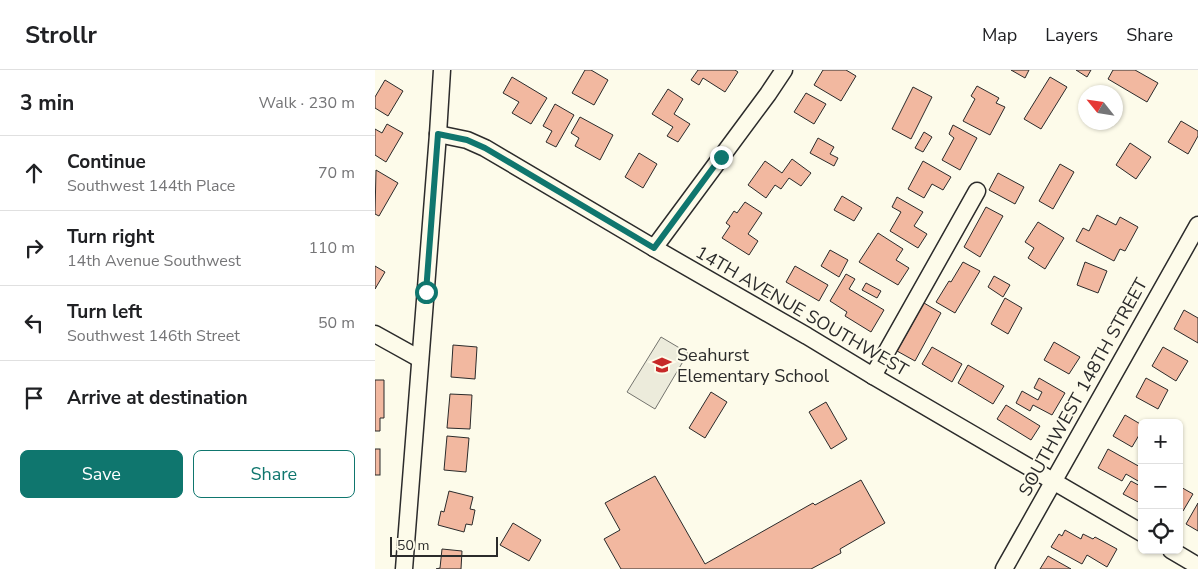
<!DOCTYPE html>
<html lang="en">
<head>
<meta charset="utf-8">
<style>
  :root { --surface:#fff; --page:#f6f6f6; --text:#202124; --muted:#757577; --line:#e0e0e0; --accent:#0f766e }
  body { margin:0; font-family:"Nunito Sans",sans-serif; background:var(--page); color:var(--text) }
  .controls { position:absolute; right:15px; bottom:15px; display:grid; overflow:hidden; border-radius:8px; box-shadow:0 1px 4px #0004 }
  .controls button { width:45px; height:45px; display:grid; place-items:center; padding:0; border:0; border-bottom:1px solid var(--line); background:var(--surface); color:var(--text); font:25px sans-serif }
  .compass { position:absolute; left:703px; top:15px; width:45px; height:45px; border-radius:50%; background:var(--surface); box-shadow:0 1px 4px #0004; rotate:300deg }
  .scale { position:absolute; left:15px; bottom:12px; width:108px; box-sizing:border-box; padding-left:5px; border:2px solid #2b2b2b; border-top:0; font-size:14px; line-height:18px; white-space:nowrap; color:#2b2b2b; -webkit-text-stroke:4px #fdfbea; paint-order:stroke }
  .stop { position:absolute; width:15px; height:15px; margin:-11px; border:4px solid #0f766e; border-radius:50%; background:#fff }
  .stop.end { background:#0f766e; border-color:#fff; box-shadow:0 1px 5px #0008 }
  .list { margin:0; padding:0; list-style:none }
  h2 { display:flex; justify-content:space-between; align-items:center; height:65px; margin:0; padding:0 20px; font-size:21px }
  h2 small { font-size:16px; font-weight:400; color:var(--muted) }
  .list li { display:grid; grid-template-columns:32px 1fr auto; gap:15px; align-items:center; box-sizing:border-box; height:75px; padding:0 20px; border-top:1px solid var(--line) }
  .list b { display:block; font-size:19px; white-space:nowrap }
  .list p { margin:0; font-size:16px; white-space:nowrap; color:var(--muted) }
  .list em { font-size:16px; font-style:normal; color:var(--muted) }
  .actions { display:flex; gap:10px; padding:15px 20px }
  .actions a { flex:1; padding:11px 0; border:1px solid var(--accent); border-radius:8px; text-align:center; font-size:18px; color:var(--accent) }
  .actions .main { background:var(--accent); color:#fff }
  .icon { flex:none; width:28px; height:28px; fill:none; stroke:currentColor; stroke-width:2; stroke-linecap:round; stroke-linejoin:round }
  .map { position:relative; flex:none; width:823px; height:499px; overflow:hidden }
  header { display:flex; align-items:center; gap:30px; box-sizing:border-box; height:70px; padding:0 25px; background:var(--surface); border-bottom:1px solid var(--line) }
  header strong { font-size:24px }
  nav { display:flex; gap:28px; margin-inline-start:auto; font-size:18px }
  main { display:flex }
  aside { flex:1; background:var(--surface) }
  .map>svg:first-child { display:block }
</style>
</head>
<body>
<header>
<strong>Strollr</strong>
<nav><a>Map</a><a>Layers</a><a>Share</a></nav>
</header>
<main>
<aside>
<h2>3 min<small>Walk · 230 m</small></h2>
<ul class="list">
<li><svg class="icon" aria-label="ahead" viewBox="0 0 24 24"><path d="M12 20V5M6 11l6-6 6 6"/></svg><div><b>Continue</b><p>Southwest 144th Place</p></div><em>70 m</em></li>
<li><svg class="icon" aria-label="right" viewBox="0 0 24 24"><path d="M7 20v-9h11M14 6l5 5-5 5"/></svg><div><b>Turn right</b><p>14th Avenue Southwest</p></div><em>110 m</em></li>
<li><svg class="icon" aria-label="left" viewBox="0 0 24 24"><path d="M17 20v-9H6M10 6l-5 5 5 5"/></svg><div><b>Turn left</b><p>Southwest 146th Street</p></div><em>50 m</em></li>
<li><svg class="icon" aria-label="arrive" viewBox="0 0 24 24"><path d="M6 21V4h12l-3 4 3 4H6"/></svg><div><b>Arrive at destination</b></div></li>
</ul>
<div class="actions"><a class="main">Save</a><a>Share</a></div>
</aside>
<div class="map">
<svg width="823" height="499" viewBox="0 0 823 499">
  <rect width="100%" height="100%" fill="#fdfbea"/>
  <polygon fill="#ecebdb" stroke="#74746e" points="286,267 313,283 280,339 252,322"/>
  <g fill="#f2b8a0" stroke="#2b2b2b">
    <polygon points="210,0 216,0 233,10 219,35 197,23"/>
    <polygon points="323,0 360,0 363,2 350,22 328,8 324,15 316,10"/>
    <polygon points="448,0 471,0 481,6 466,31 439,15"/>
    <polygon points="636,0 654,0 650,8"/>
    <polygon points="701,0 716,0 712,7"/>
    <polygon points="738,0 760,0 783,13 772,32 733,9"/>
    <polygon points="137,7 172,28 156,54 137,43 144,32 128,23"/>
    <polygon points="675,7 692,17 666,59 649,49"/>
    <polygon points="10,10 28,21 13,46 0,38 0,27"/>
    <polygon points="602,16 624,28 621,33 630,37 615,65 588,51 600,29 596,26"/>
    <polygon points="538,17 557,27 536,69 517,59"/>
    <polygon points="293,19 308,29 299,44 315,54 303,72 292,66 298,57 277,44"/>
    <polygon points="431,23 451,34 439,54 419,42"/>
    <polygon points="180,34 199,45 181,77 171,72 177,61 168,56"/>
    <polygon points="205,47 238,65 225,90 200,76 204,68 196,63"/>
    <polygon points="806,51 823,61 823,66 813,84 793,72"/>
    <polygon points="12,54 28,63 11,92 0,85 0,59 7,63"/>
    <polygon points="578,55 602,68 585,100 567,90 579,68 574,64"/>
    <polygon points="549,62 557,67 548,82 540,78"/>
    <polygon points="443,68 459,77 455,84 463,88 459,96 435,83"/>
    <polygon points="755,73 776,87 761,109 741,95"/>
    <polygon points="264,83 282,94 268,118 250,107"/>
    <polygon points="417,89 436,103 426,116 414,108 406,119 400,115 391,128 373,115 390,91 407,103"/>
    <polygon points="548,91 576,107 568,120 557,114 549,128 533,119"/>
    <polygon points="685,94 699,102 678,139 664,131"/>
    <polygon points="1,100 23,113 4,146 0,144"/>
    <polygon points="623,103 649,117 640,134 614,120"/>
    <polygon points="467,126 487,138 479,151 459,140"/>
    <polygon points="522,127 548,142 539,156 552,164 543,178 515,161 526,142 517,137"/>
    <polygon points="370,132 387,143 373,164 383,171 374,185 347,168 355,156 351,153 359,141 362,143"/>
    <polygon points="611,137 628,146 605,187 589,177"/>
    <polygon points="722,145 741,155 745,147 763,157 750,181 745,179 739,191 701,171 708,158 714,161"/>
    <polygon points="663,152 689,168 670,199 653,188 659,178 650,172"/>
    <polygon points="503,163 528,179 521,190 534,198 523,215 484,192"/>
    <polygon points="455,180 473,190 464,207 446,196"/>
    <polygon points="588,192 605,201 580,243 561,232 574,211 576,212"/>
    <polygon points="710,192 732,201 723,223 702,215"/>
    <polygon points="0,196 10,202 0,219"/>
    <polygon points="420,196 453,215 444,231 411,212"/>
    <polygon points="471,204 480,209 474,219 509,240 496,262 470,246 472,242 455,231"/>
    <polygon points="619,206 635,215 628,227 613,217"/>
    <polygon points="491,213 506,221 502,228 487,220"/>
    <polygon points="630,228 647,238 633,264 616,254"/>
    <polygon points="549,233 566,243 540,291 522,281"/>
    <polygon points="809,240 823,248 823,273 799,259"/>
    <polygon points="679,272 705,287 694,304 669,290"/>
    <polygon points="78,275 102,277 100,309 76,307"/>
    <polygon points="557,277 587,294 577,312 547,294"/>
    <polygon points="788,277 813,291 801,311 777,296"/>
    <polygon points="593,295 629,316 618,334 583,313"/>
    <polygon points="664,308 690,323 677,345 658,335 655,341 641,333 647,321 663,330 667,322 659,318"/>
    <polygon points="771,308 793,320 783,339 761,327"/>
    <polygon points="0,310 9,310 9,348 5,348 5,361 0,361"/>
    <polygon points="336,322 352,332 330,368 314,358"/>
    <polygon points="75,324 97,325 95,359 72,358"/>
    <polygon points="451,332 472,369 456,379 434,342"/>
    <polygon points="631,335 665,356 656,370 622,349"/>
    <polygon points="750,345 767,355 767,360 757,377 738,366"/>
    <polygon points="72,366 94,368 91,402 69,400"/>
    <rect x="0" y="379" width="5" height="26"/>
    <polygon points="733,379 767,398 767,405 763,411 751,404 747,411 723,398"/>
    <polygon points="280,406 330,494 438,433 440,435 486,410 510,453 465,479 466,483 436,499 246,499 229,469 245,460 230,433"/>
    <polygon points="756,411 767,417 767,434 748,424"/>
    <polygon points="804,416 818,424 808,441 804,439"/>
    <polygon points="74,421 98,427 95,439 100,440 97,455 91,454 89,462 63,455 66,441 69,442"/>
    <polygon points="823,433 823,461 811,454"/>
    <polygon points="138,453 166,470 154,491 125,475"/>
    <polygon points="690,460 706,469 708,464 718,469 720,467 742,479 732,497 712,485 707,494 676,477 684,464 687,466"/>
    <polygon points="67,479 87,481 86,499 61,499 65,498"/>
    <polygon points="673,486 696,499 665,499"/>
  </g>
  <g fill="none" stroke-linecap="round" stroke-linejoin="round">
    <g stroke="#2b2b2b" stroke-width="19">
      <g id="minor">
        <polyline points="63,64 92,70 110,78 279,178 432,266 498,306 767,463"/>
        <polyline points="279,178 393,24 409,0"/>
        <polyline points="0,264 45,289"/>
        <polyline points="498,306 602,121"/>
        <polyline points="796,480 823,496"/>
        <polyline points="29,499 63,64 67,0"/>
        <polyline points="629,499 823,155"/>
      </g>
    </g>
    <use href="#minor" stroke="#fdfbea" stroke-width="16"/>
  </g>
  <g fill="none" stroke-linecap="round" stroke-linejoin="round">
    <polyline stroke="#0f766e" stroke-width="6" points="51,222 63,64 92,70 110,78 279,178 346,87"/>
  </g>
  <defs>
    <g id="school-bare" transform="scale(1.5)"><path d="M0-5L7-2L0 1L-7-2ZM-4 1L0 2.5L4 1V4Q0 6-4 4Z" fill="#c62828" stroke="#fdfbea" stroke-width="2.5" paint-order="stroke"/></g>
  </defs>
  <g fill-rule="evenodd">
    <use href="#school-bare" x="287" y="295"/>
  </g>
  <g text-anchor="middle" stroke-width="4" stroke-linejoin="round" paint-order="stroke">
    <g font-size="18" fill="#2b2b2b" stroke="#fdfbea">
      <text transform="translate(427 241) rotate(30)" y="6">14TH AVENUE SOUTHWEST</text>
      <text transform="translate(708 317) rotate(-61)" y="6">SOUTHWEST 148TH STREET</text>
    </g>
    <g font-size="18" fill="#2b2b2b" stroke="#fdfbea" text-anchor="start">
      <text x="302" y="291">Seahurst<tspan x="302" dy="21">Elementary School</tspan></text>
    </g>
  </g>
</svg>
<div class="controls">
<button>+</button>
<button>−</button>
<button><svg class="icon" aria-label="locate" viewBox="0 0 24 24"><circle cx="12" cy="12" r="6"/><path d="M12 2v4M12 18v4M2 12h4M18 12h4"/></svg></button>
</div>
<svg class="compass" viewBox="-18 -18 36 36"><path d="M0-13l5 13h-10z" fill="#e53935"/><path d="M0 13l5-13h-10z" fill="#757577"/></svg>
<div class="scale">50 m</div>
<div class="stop" style="left:51px;top:222px"></div>
<div class="stop end" style="left:346px;top:87px"></div>
</div>
</main>
</body>
</html>
